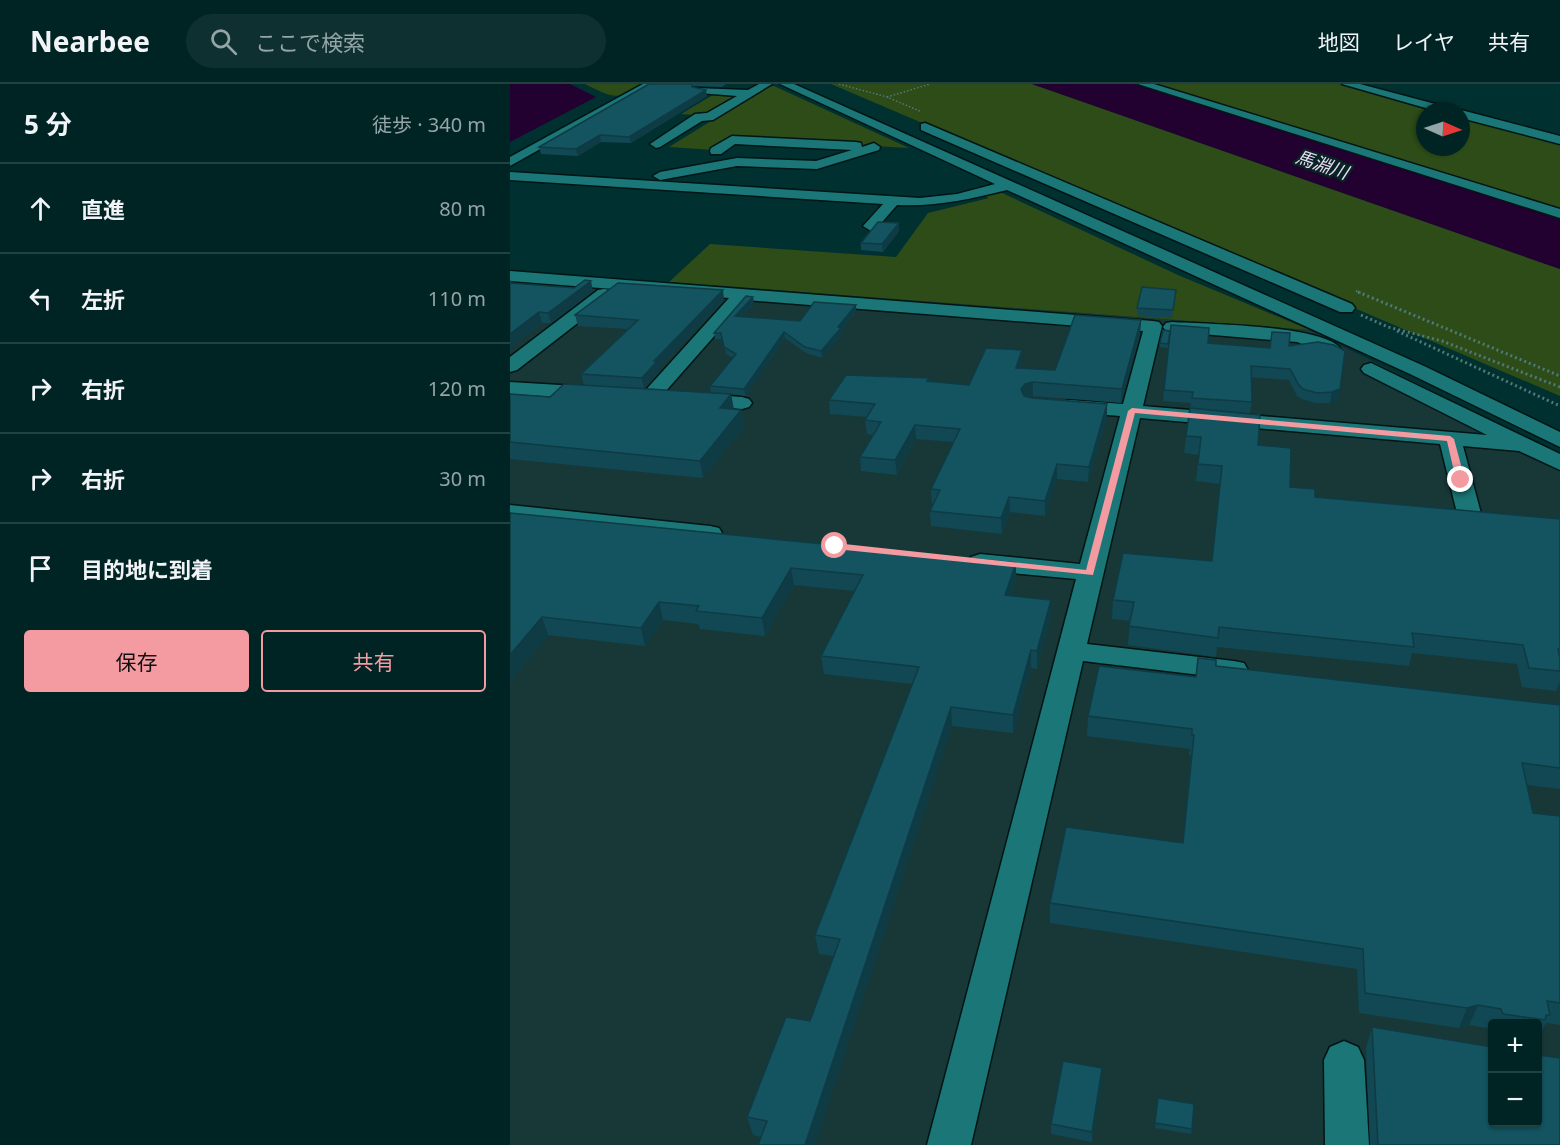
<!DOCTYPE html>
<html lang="ja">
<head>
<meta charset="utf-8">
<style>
  :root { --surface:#002424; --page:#0e3031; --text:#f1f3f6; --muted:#95a4a6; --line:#224141; --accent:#f49aa1 }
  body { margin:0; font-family:"Noto Sans","Noto Sans JP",sans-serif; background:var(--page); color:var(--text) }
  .controls { position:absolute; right:18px; bottom:18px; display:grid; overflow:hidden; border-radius:6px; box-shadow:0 2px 4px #0004 }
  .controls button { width:54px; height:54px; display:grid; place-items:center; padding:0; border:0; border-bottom:2px solid var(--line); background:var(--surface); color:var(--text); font:30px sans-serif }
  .compass { position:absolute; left:906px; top:18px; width:54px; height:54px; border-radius:50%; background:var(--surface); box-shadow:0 2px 4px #0004; rotate:93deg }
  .stop { position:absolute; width:18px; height:18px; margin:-14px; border:4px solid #f49aa1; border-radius:50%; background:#fff }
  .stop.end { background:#f49aa1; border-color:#fff; box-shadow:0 2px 6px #0008 }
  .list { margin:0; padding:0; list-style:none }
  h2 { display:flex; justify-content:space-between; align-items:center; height:78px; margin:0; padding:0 24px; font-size:26px }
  h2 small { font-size:20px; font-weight:400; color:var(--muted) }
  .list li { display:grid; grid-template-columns:39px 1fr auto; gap:18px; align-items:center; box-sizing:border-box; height:90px; padding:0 24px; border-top:2px solid var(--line) }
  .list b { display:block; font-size:22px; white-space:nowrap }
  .list em { font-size:20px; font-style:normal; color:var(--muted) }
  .actions { display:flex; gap:12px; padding:18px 24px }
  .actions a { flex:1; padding:14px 0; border:2px solid var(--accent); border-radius:6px; text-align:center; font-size:21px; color:var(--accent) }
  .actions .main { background:var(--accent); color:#111 }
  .icon { flex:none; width:33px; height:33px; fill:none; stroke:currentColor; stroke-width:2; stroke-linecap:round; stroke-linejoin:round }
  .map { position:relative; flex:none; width:1050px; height:1061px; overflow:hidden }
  header { display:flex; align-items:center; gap:36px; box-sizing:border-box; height:84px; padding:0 30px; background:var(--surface); border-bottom:2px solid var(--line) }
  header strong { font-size:28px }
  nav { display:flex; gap:33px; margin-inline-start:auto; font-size:21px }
  .search { width:420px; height:54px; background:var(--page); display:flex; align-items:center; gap:15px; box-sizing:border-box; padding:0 21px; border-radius:33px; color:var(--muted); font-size:22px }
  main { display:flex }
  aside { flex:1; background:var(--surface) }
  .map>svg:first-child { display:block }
</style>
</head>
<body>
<header>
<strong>Nearbee</strong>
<div class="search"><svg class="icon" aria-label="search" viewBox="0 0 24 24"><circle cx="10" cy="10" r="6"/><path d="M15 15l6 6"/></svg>ここで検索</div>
<nav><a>地図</a><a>レイヤ</a><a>共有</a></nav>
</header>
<main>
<aside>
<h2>5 分<small>徒歩 · 340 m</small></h2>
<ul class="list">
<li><svg class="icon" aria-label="ahead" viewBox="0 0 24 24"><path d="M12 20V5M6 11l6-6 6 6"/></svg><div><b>直進</b></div><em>80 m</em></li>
<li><svg class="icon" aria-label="left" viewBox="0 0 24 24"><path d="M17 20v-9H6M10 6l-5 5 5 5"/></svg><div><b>左折</b></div><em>110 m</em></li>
<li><svg class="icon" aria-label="right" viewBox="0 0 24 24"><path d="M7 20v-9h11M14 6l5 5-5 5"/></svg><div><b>右折</b></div><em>120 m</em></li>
<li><svg class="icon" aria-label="right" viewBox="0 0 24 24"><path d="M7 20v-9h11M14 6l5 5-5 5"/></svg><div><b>右折</b></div><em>30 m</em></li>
<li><svg class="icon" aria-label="arrive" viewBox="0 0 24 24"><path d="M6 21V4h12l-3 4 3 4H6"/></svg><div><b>目的地に到着</b></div></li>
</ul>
<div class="actions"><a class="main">保存</a><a>共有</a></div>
</aside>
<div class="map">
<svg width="1050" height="1061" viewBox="0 0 1050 1061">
  <rect width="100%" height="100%" fill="#003030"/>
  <path fill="#183838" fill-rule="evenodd" d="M0 186 800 246 1050 370V1061H0ZM982 940H1028V1038H982Z"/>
  <g fill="#2d4c18">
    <path d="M75 0H136C106 16 105 15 75 0Z"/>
    <polygon points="321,0 522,0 1050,185 1050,312"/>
    <polygon points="625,0 830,0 932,27 915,27 915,63 951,63 951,32 1050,58 1050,135"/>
    <polygon points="264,2 399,64 220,54 203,66 159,63 256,3"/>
    <polygon points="206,9 230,10 195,32 171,30"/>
    <polygon points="488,107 668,191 800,246 159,198 200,160 386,173 418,129 479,114 473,111"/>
  </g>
  <g fill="#220030">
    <polygon points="0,0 60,0 86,13 0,58"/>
    <polygon points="522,0 625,0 1050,135 1050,185"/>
  </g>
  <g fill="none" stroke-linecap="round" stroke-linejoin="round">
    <g stroke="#001515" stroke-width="3">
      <g id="minor">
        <polygon points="133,0 146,0 0,82 0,73"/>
        <polygon points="249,0 262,0 203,36 192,37 150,63 146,64 140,60 185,30 197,29 227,12 189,9 185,8 185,4 238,6"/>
        <path d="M270 0H284L914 282 1050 348V363L900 290 497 106C460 115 426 123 387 121L366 145 361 147 353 142 373 120 0 96V88L410 114 447 110 485 100Z"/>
        <polygon points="628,0 644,0 1050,125 1050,134"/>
        <polygon points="832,0 850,0 944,25 946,27 926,27"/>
        <polygon points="951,26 1050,52 1050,60 951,34 951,27 949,27"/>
        <polygon points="415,39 842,220 845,224 842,228 830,228 411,46 411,40"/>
        <polygon points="222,52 346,58 351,59 352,63 364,59 370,63 369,66 307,85 227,82 150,96 143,92 150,88 227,74 306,77 342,66 225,60 211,70 201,70 200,67 201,64"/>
        <polygon points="0,187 643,237 649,238 652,242 633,322 977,351 854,289 851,285 854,281 861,279 1050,370 1050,386 1009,367 953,362 973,437 970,442 961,444 952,442 949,437 930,360 630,334 577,560 724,577 734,579 738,586 734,593 724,595 573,577 461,1061 417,1061 566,495 470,486 461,483 457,478 461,473 470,470 570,480 610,332 560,328 553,326 550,322 553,318 560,316 613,320 633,247 236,216 147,317 133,317 130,313 133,309 219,214 0,197"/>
        <polygon points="94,205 100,206 103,210 100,214 7,286 0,288 0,273 88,206"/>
        <path d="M662 238C694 240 815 241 831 265L829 269H815L787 258 656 247 653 243 656 239Z"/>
        <polygon points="0,298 83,303 90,305 93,309 90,313 83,315 0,310"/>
        <polygon points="187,310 232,313 239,315 242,319 239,323 232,325 180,320 177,316 180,312"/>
        <polygon points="0,421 200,442 209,444 212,449 209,454 200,456 0,435"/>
        <polygon points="834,957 848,963 854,976 859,1061 815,1061 814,976 820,963"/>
      </g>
    </g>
    <g stroke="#4e7a7a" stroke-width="1.5" stroke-dasharray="1.5 2" stroke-linecap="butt">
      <polyline points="329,0 377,13 412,28"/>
      <polyline points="377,13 420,0"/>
    </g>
    <polyline stroke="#4e7a7a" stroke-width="2" stroke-dasharray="1.5 2" stroke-linecap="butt" points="846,207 852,209"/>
    <g stroke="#4e7a7a" stroke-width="3" stroke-dasharray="2 3" stroke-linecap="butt">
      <polyline points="848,208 1050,292"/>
      <polyline points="851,231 878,243 932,257 1050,303"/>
      <polyline points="887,247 1050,322"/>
    </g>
    <use href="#minor" fill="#1b7777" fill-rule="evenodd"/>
  </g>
  <g fill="#114853">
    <polygon points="139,0 216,0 212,3 183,2 183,4 197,12 121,59 91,58 68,72 31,70 29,63"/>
    <polygon points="389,147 373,168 351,166 351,159"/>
    <polygon points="0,195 2,199 83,207 41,239 32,239 0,264"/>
    <polygon points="666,206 662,234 627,232 627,224"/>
    <polygon points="214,216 149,284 149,288 134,305 74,301 71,290 118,245 68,242 65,231"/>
    <polygon points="244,219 231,233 290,237 346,227 332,246 332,250 312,274 296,269 275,254 236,312 221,310 224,326 231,326 234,343 193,394 0,375 0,310 40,313 201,309 200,302 223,274 216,270 212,255 205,255 204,249"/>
    <polygon points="631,236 630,249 611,319 523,312 518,313 597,334 578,398 547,395 535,432 500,428 492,450 421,442 420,427 424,420 422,420 421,405 443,358 406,355 387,391 351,387 350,373 363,351 357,350 355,336 357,333 320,330 319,316 419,294 419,297 459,301 512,279 510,284 545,286"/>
    <polygon points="660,247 658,264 650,263 650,259"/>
    <polygon points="698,259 760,264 779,262 830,305 828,316 820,319 805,319 792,315 787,312 779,296 741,293 742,318 740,329 683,325 748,361 780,403 805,413 1050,435 1050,598 1046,607 1012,603 1007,580 902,569 899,582 707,563 706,573 618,561 620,537 602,535 603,516 702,477 710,400 686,397 689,371 674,369 676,352 681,319 653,317 654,306"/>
    <polygon points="0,429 506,497 501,512 541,516 541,533 527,585 521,584 503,649 442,642 305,1061 248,1061 251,1053 243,1051 237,1033 300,937 324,872 309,870 305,851 402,600 314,590 311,572 344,507 284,501 255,552 190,545 188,540 153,536 135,562 38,551 0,598"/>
    <polygon points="706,582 1050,622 1050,705 1017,701 1023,729 1050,732 1050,941 1036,939 1030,951 1028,951 1028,953 1028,939 982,939 982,945 959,941 949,944 849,929 847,885 540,839 540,819 673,759 681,671 679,671 680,665 577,652 578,632 686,593"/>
    <polygon points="862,943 1050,1061 860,1061 856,964"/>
    <polygon points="592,984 592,994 582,1058 541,1050 541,1040"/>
    <polygon points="648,1014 682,1045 681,1050 645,1044"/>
  </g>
  <g fill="#0e3b44">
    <polygon points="196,6 197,12 121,59 119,53"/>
    <polygon points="90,51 91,58 68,72 66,65"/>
    <polygon points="389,139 389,147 373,168 372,160"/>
    <polygon points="81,197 83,207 41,239 38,229"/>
    <polygon points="213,206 214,216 149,284 149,288 134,305 132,294 144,277"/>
    <polygon points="243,213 244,219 226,238 225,232"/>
    <polygon points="346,221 346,227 332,246 332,250 312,274 311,267 328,243"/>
    <polygon points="29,228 32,239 0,264 0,250"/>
    <polygon points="631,236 630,249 611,319 612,305"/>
    <polygon points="274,248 275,254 236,312 234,305"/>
    <polygon points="512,266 512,279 506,297 506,284"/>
    <polygon points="523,298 523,312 515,314 511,305 515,300"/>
    <polygon points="830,305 828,316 820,319 822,308"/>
    <polygon points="221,310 224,327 210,324"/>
    <polygon points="597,320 597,334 578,398 579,383"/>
    <polygon points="231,326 234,343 193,394 190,377"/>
    <polygon points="405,341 406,355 387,391 385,376"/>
    <polygon points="547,380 547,395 535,432 535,417"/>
    <polygon points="499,413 500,428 492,450 491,434"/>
    <polygon points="506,479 506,497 496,529 495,511"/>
    <polygon points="281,484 284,501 255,552 252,534"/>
    <polygon points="541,516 541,533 527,585 527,567"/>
    <polygon points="149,518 153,536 135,562 131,544"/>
    <polygon points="32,533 38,551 0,598 0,571"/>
    <polygon points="521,566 521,584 503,649 503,631"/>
    <polygon points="441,623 442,642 305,1061 295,1061"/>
    <polygon points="968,921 959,941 949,944 957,924"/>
    <polygon points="592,984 592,994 582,1058 582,1048"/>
  </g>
  <g fill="#145461" stroke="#0e3b44" stroke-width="1.5">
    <polygon points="139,0 182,0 182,3 196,6 119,53 90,51 66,65 29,63"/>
    <polygon points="368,138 389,139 372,160 351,159"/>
    <polygon points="75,196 81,197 38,229 29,228 0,250 0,199 64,204"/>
    <polygon points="108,199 213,206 144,277 147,277 132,294 71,290 128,236 65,231"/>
    <polygon points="632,203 666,206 663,226 627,224"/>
    <polygon points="236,212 243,213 225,232 290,237 304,218 346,221 328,243 331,244 311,267 295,263 274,248 234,305 200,302 226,270 214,263 211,249 204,249"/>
    <polygon points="565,231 631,236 612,305 523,298 515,300 511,305 514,312 522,314 597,320 579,383 547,380 535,417 499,413 491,434 420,427 430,406 421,405 450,345 405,341 385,376 350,373 371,338 355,336 365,320 319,316 336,291 419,294 417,297 459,301 476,264 512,266 506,284 545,286"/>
    <polygon points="661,241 699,244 698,259 760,264 762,248 780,249 779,262 808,258 824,261 835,267 830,305 822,308 807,309 793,305 789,301 780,285 741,282 742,318 682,314 683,308 654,306"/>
    <polygon points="653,246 660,247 658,260 650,259"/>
    <polygon points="54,300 221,310 210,324 231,326 190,377 0,358 0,310 40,313"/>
    <polygon points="680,324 750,331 748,361 781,364 780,403 805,405 805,413 1050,435 1050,565 1048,565 1050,574 1050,587 1019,584 1013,561 902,549 904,563 709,543 708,554 619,542 624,518 603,516 613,469 702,477 712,382 688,380 691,353 676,352"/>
    <polygon points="0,429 506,479 495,511 541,516 527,567 521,566 503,631 441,623 295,1061 248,1061 257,1037 237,1033 276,933 300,937 330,855 305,851 409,583 311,572 353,491 281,484 252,534 186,527 189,522 149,518 131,544 32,533 0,571"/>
    <polygon points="688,574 706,576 706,582 1050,621 1050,684 1012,679 1023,729 1050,732 1050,919 1037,917 1040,931 1036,931 1035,936 993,930 991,925 968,921 957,924 855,909 853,865 540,819 556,743 673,759 684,651 682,651 682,645 578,632 589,582 686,593"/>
    <polygon points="862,943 982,963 982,1038 1028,1038 1028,971 1050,974 1050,1061 868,1061"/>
    <polygon points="553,977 592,984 582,1048 541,1040"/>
    <polygon points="648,1014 684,1020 682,1045 645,1039"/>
  </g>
  <polygon fill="#f49aa1" points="622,324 940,352 944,355 955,396 951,398 946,396 937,357 625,329 583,491 325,465 320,462 325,459 576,486 618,327"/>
  <g text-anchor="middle" stroke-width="5" stroke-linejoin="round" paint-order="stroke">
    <g font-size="18" font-style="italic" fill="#ebdaf3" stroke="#082323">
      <text transform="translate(812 81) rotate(19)" y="6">馬淵川</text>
    </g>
  </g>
</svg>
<div class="controls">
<button>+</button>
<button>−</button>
</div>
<svg class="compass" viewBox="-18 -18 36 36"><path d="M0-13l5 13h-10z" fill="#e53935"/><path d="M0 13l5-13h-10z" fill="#95a4a6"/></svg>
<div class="stop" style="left:325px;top:462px"></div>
<div class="stop end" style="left:951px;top:396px"></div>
</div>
</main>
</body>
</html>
